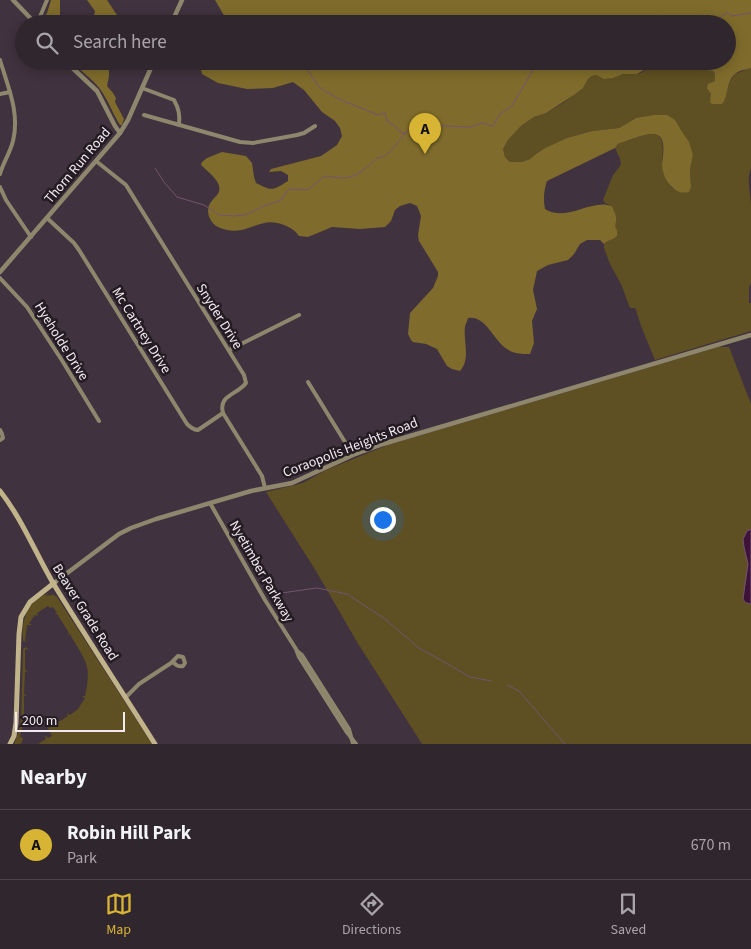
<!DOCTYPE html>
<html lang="en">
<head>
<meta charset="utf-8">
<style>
  :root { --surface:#30262e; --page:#3c323a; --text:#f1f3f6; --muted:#a8a5aa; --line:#4b434a; --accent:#d8b434 }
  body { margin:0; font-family:"Source Sans 3",sans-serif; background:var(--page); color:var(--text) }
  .scale { position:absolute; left:15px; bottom:12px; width:110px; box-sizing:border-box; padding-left:5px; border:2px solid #f3e9f1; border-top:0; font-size:14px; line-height:18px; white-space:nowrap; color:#f3e9f1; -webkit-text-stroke:4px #231c22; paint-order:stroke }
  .you { position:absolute; left:382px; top:519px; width:18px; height:18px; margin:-12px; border:4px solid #fff; border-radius:50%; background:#1a73e8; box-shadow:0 0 0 8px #1a73e833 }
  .badge { display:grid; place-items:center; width:32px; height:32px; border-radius:50%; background:var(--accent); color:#111; font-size:16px; font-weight:700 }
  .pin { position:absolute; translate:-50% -41px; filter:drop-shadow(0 1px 2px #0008) }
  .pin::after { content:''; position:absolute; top:26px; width:18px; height:15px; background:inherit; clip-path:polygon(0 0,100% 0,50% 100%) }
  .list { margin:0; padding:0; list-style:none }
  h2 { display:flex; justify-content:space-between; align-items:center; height:65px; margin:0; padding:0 20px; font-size:21px }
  h2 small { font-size:16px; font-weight:400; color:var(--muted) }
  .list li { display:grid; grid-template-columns:32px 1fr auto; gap:15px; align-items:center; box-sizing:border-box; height:70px; padding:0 20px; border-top:1px solid var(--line) }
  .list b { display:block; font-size:19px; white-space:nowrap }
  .list p { margin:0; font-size:16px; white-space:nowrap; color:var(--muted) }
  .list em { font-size:16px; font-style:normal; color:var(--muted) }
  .icon { flex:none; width:28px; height:28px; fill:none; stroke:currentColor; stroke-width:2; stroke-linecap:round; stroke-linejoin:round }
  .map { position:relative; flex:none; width:751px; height:744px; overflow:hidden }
  .search { position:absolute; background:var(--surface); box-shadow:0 2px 12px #0003; left:15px; right:15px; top:15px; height:55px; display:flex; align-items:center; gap:12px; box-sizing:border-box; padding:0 18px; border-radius:28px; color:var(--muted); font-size:19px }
  .sheet { height:135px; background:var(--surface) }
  nav { display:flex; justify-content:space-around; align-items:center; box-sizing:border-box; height:70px; border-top:1px solid var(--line); background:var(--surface); font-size:14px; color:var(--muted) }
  nav a { display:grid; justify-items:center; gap:2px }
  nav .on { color:var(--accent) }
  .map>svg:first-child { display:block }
</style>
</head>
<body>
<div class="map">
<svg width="751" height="744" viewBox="0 0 751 744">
  <rect width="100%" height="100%" fill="#40323e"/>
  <g fill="#5e5022">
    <path d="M655 65 674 67 682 70 686 67 693 66 695 68 713 71 715 74V81L711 83 710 92 714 104H721L726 95 730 81 735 74 751 68V168C746 180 751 194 751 206 751 231 751 257 751 282L749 288V303H751V331L655 360 641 326 636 310 635 308H631L629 306 622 286 610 264 604 248V244L615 229 614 226 615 223 612 206 605 203 603 200 613 175 617 170 621 164 620 159 615 148 618 144C626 141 645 134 652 134 667 135 662 154 662 164 662 169 665 178 668 183 671 189 678 191 684 193L691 187 690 170 693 155 666 115H653L636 118 619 128 592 131 567 138 545 148 536 154 530 159 522 162H510L505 157 503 149 508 140 522 125 534 117 546 113 563 103 583 88 588 79 592 76 596 75C607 82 614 76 624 74 628 72 632 74 637 74 643 73 649 67 655 65Z"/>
    <polygon points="718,347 729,347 751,404 751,744 422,744 357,642 316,571 266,492 303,483 326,470 388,445"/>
    <path d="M50 593 45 596 52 595V594L57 597 152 744H38L46 739 45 735 48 738 52 736 47 726 49 728 68 716 67 713 70 715 78 709 85 698 82 696H85C87 687 89 677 87 667 85 657 75 644 70 634L67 635 69 633 57 614 54 615 57 613 53 607 50 608 48 606 37 613 38 616 35 615 29 623 32 625H27L25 641 28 643 23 641V630L22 639C22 620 28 598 50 593Z"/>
    <polygon points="26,647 28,649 25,650 25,670 28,671 25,672 24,694 27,695 24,696 24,718 27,719 24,719 20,737 23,738 22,742 20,744 14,744 19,731 21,719 23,651 23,649"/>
  </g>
  <g fill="#7f6c2c">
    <polygon points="51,0 60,0 60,15 59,24 44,24 42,21 47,13"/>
    <polygon points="87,0 107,0 123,24 92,24 95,11"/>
    <path d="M215 0H751V68C746 70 739 70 735 74 726 81 729 96 722 104H712L710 102 711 94 707 88 708 84 715 81V74L713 71 697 69 693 66 686 67 682 70 674 67 656 65 649 67 637 74H623L613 78 604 79 596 75 592 76 588 79 583 88 574 95 546 113 534 117 522 125 508 140 503 149 505 157 510 162H522L530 159 536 154 545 148 567 138 592 131 619 128 636 118 653 115H667L675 120 682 132 689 142 693 155 690 170 691 187 689 192C682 194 677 192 672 187 666 182 663 174 662 166 662 157 669 134 652 134 644 134 626 141 618 144L615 148 547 181C544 190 543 199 545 209 566 223 591 198 612 206 613 209 615 213 616 217 617 223 613 226 617 230V236C613 240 607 240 604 244L600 240H587L580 244 574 254 568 260 548 265 537 271 533 290 537 309 532 321 534 343 530 354C522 354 514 354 507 349 493 340 486 315 468 318 468 319 465 326 465 326 463 341 471 359 460 371L452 369 447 366 437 349 426 344 413 342 411 340 408 334 410 313 433 288 438 276V272L419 241 418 235 421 216 417 206 410 203 400 206 395 210 391 221 385 227 360 229 332 227 308 237 299 236C295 230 291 228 284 225 261 215 249 235 227 230 224 229 219 228 216 226 209 221 205 210 211 202 215 196 221 194 219 186 217 178 207 171 201 165L202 162 207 158 222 152 246 156 252 163 254 177 256 183C272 191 272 191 288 181V175L281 171 269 172 271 169 321 156 337 145 342 136 340 128 335 121 322 112 304 90 293 82 273 88 247 89 218 83 202 74C201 69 199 65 203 61H727V24H229Z"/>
    <path d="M71 61H109V76L107 86 113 93 116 98 115 102 124 119 122 125H120C113 114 108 100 100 89 92 78 80 71 71 61Z"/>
  </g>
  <path fill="#3e133a" stroke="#745371" d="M751 529V604C747 603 745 603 743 599L748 564 744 547 743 539 747 531Z"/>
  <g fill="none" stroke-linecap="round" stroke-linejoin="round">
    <g stroke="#745371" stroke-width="1">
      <polyline points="647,24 659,15 662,16 659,21 664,24"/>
      <polyline points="696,24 702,24"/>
      <polyline points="713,24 727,12 731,16 751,13"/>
      <polyline points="299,61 307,69 320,88 339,99 378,115 385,113 387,121 395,126 398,130 405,134"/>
      <path d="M155 168 164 182 177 197 204 205 219 215 233 216 245 215 264 206 281 200 289 189 307 190 325 176C331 176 336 178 342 178 354 179 369 167 377 158 390 157 395 145 403 136 408 130 413 126 419 122L444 126 471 127 482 123 493 126 500 114 512 106 533 70 534 62 536 61"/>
      <polyline points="267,595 317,588 347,594 385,619 419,648 453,667 470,677 491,681"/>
      <polyline points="507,685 519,691 565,744"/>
    </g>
    <g stroke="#8f876d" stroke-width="4">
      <polyline points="37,24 47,0"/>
      <path d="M0 60C8 87 20 113 13 141 10 153 3 163 0 174"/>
      <path d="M142 88 174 100C179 109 180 115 179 125"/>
      <polyline points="0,94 10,92"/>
      <polyline points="144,115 240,142 253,143 297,135 304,133 315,126"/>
      <path d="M96 161 126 185 244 375 246 383C237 395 218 395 223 413L262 476 265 488"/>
      <polyline points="0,187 6,200 31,237"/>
      <path d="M47 218 74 243 79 250 187 424C190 427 193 430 198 430L223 413"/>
      <polyline points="0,278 27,307 63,362 99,421"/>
      <polyline points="229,350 299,315"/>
      <polyline points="308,382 353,455"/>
      <polyline points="0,430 2,434 3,438 0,440"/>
      <polyline points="210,503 265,600 296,649 299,657 346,731 356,744"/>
      <polyline points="297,651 302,655 349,729 353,744"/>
      <path d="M126 697 139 684 171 663 178 656 183 657 185 663 183 666C178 667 176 665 173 662"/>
    </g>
    <g stroke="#8f876d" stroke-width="4.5">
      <polyline points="13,0 36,24"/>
      <polyline points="171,24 182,0"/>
      <polyline points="65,61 97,91 115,126 120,133"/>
      <polyline points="0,272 120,133 128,120 154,61"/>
      <polyline points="54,583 119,534 131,528 156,519 251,491 292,483 353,455 383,444 751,335"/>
    </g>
    <g stroke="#c1b48a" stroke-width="5">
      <path d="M0 491C22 519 35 552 53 583 86 637 121 690 155 744"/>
      <polyline points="10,744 14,736 16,723 19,634 21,617 30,602 54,583"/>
    </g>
  </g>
  <g text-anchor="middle" stroke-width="5" stroke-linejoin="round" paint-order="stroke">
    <g font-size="14" fill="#f3e9f1" stroke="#231c22">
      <text transform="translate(77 165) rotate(-50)" y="5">Thorn Run Road</text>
      <text transform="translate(220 316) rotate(58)" y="5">Snyder Drive</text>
      <text transform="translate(142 330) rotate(58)" y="5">Mc Cartney Drive</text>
      <text transform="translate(62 341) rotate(58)" y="5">Hyeholde Drive</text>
      <text transform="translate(350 447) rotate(-21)" y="5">Coraopolis Heights Road</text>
      <text transform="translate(262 571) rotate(60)" y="5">Nyetimber Parkway</text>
      <text transform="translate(86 612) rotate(58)" y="5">Beaver Grade Road</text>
    </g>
  </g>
</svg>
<div class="scale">200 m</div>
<div class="you"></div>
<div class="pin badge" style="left:425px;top:154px">A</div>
<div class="search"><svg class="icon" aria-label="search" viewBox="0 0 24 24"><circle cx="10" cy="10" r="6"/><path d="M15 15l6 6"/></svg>Search here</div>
</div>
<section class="sheet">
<h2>Nearby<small></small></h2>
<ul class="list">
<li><span class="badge">A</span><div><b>Robin Hill Park</b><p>Park</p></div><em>670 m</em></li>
</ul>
</section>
<nav>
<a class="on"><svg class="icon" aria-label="map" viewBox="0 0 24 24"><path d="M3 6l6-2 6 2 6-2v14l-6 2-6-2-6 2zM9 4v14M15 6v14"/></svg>Map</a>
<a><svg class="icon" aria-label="directions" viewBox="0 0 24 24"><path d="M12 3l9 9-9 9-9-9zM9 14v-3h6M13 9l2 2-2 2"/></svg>Directions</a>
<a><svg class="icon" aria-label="saved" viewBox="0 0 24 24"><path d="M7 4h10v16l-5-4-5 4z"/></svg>Saved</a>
</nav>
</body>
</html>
